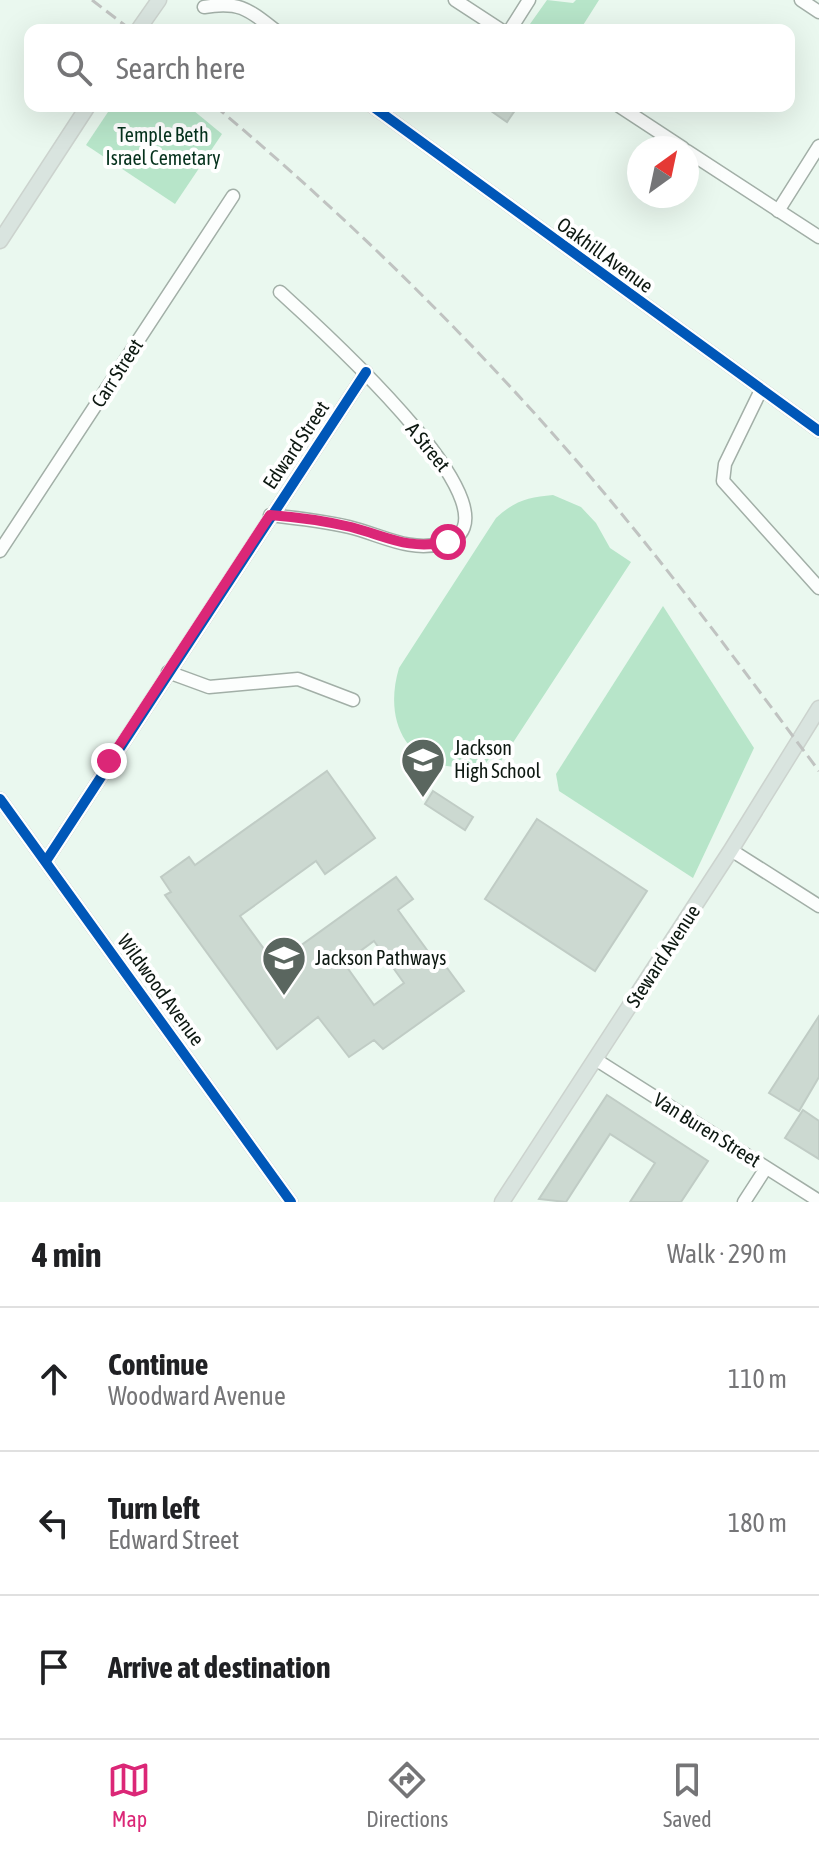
<!DOCTYPE html>
<html lang="en">
<head>
<meta charset="utf-8">
<style>
  :root { --surface:#fff; --page:#f2f2f2; --text:#202124; --muted:#757577; --line:#e0e0e0; --accent:#db2777 }
  body { margin:0; font-family:"Asap Condensed",sans-serif; background:var(--page); color:var(--text) }
  .compass { position:absolute; left:627px; top:136px; width:72px; height:72px; border-radius:50%; background:var(--surface); box-shadow:0 8px 32px #0002; rotate:33deg }
  .stop { position:absolute; width:24px; height:24px; margin:-18px; border:6px solid #db2777; border-radius:50%; background:#fff }
  .stop.end { background:#db2777; border-color:#fff; box-shadow:0 2px 8px #0008 }
  .list { margin:0; padding:0; list-style:none }
  h2 { display:flex; justify-content:space-between; align-items:center; height:104px; margin:0; padding:0 32px; font-size:34px }
  h2 small { font-size:26px; font-weight:400; color:var(--muted) }
  .list li { display:grid; grid-template-columns:52px 1fr auto; gap:24px; align-items:center; box-sizing:border-box; height:144px; padding:0 32px; border-top:2px solid var(--line) }
  .list b { display:block; font-size:30px; white-space:nowrap }
  .list p { margin:0; font-size:26px; white-space:nowrap; color:var(--muted) }
  .list em { font-size:26px; font-style:normal; color:var(--muted) }
  .icon { flex:none; width:44px; height:44px; fill:none; stroke:currentColor; stroke-width:2; stroke-linecap:round; stroke-linejoin:round }
  .map { position:relative; flex:none; width:819px; height:1202px; overflow:hidden }
  .search { position:absolute; background:var(--surface); box-shadow:0 8px 32px #0002; left:24px; right:24px; top:24px; height:88px; display:flex; align-items:center; gap:20px; box-sizing:border-box; padding:0 28px; border-radius:16px; color:var(--muted); font-size:30px }
  .sheet { height:536px; background:var(--surface) }
  nav { display:flex; justify-content:space-around; align-items:center; box-sizing:border-box; height:112px; border-top:2px solid var(--line); background:var(--surface); font-size:22px; color:var(--muted) }
  nav a { display:grid; justify-items:center; gap:4px }
  nav .on { color:var(--accent) }
  .map>svg:first-child { display:block }
</style>
</head>
<body>
<div class="map">
<svg width="819" height="1202" viewBox="0 0 819 1202">
  <rect width="100%" height="100%" fill="#eaf8ef"/>
  <g fill="#b7e5c9">
    <polygon points="547,0 573,3 576,0 599,0 580,30 538,30 530,24"/>
    <polygon points="112,106 188,106 222,134 175,204 86,145"/>
    <path d="M553 495 581 507 596 523 610 548 631 562 501 761 492 755 485 764C418 780 380 732 399 668L496 518C514 501 529 497 553 495Z"/>
    <polygon points="663,606 754,748 693,878 559,791 556,774"/>
  </g>
  <g fill="#ccd9d1" stroke="#c0ccc5" stroke-width="2" fill-rule="evenodd">
    <polygon points="484,106 518,106 507,122"/>
    <path d="M327 771 375 838 325 874 316 861 240 916 275 964 396 877 413 899 398 910 435 961 439 957 464 991 383 1049 374 1040 349 1057 318 1017 277 1049 165 895 171 892 161 877 189 857 195 865ZM374 941 404 983 374 1005 344 963Z"/>
    <polygon points="433,791 473,817 465,830 425,804"/>
    <polygon points="537,819 647,891 595,971 485,899"/>
    <polygon points="819,1016 819,1077 799,1111 769,1093"/>
    <polygon points="607,1095 708,1161 681,1202 630,1202 655,1163 610,1134 566,1202 539,1199"/>
    <polygon points="803,1110 819,1121 819,1159 785,1138"/>
  </g>
  <g fill="none" stroke-linecap="round" stroke-linejoin="round">
    <g stroke="#a2afa7" stroke-width="15">
      <g id="minor">
        <polyline points="455,0 501,30"/>
        <polyline points="801,0 819,12"/>
        <path d="M204 7C239 1 248 9 275 30"/>
        <polyline points="510,30 529,0"/>
        <polyline points="372,106 819,431"/>
        <polyline points="619,106 683,148"/>
        <polyline points="687,151 819,237"/>
        <polyline points="778,211 819,146"/>
        <polyline points="761,390 725,464 723,481 819,588"/>
        <path d="M270 515C297 518 323 521 349 527 382 535 410 553 444 543 535 518 306 316 280 292"/>
        <polyline points="0,551 233,196"/>
        <polyline points="168,672 209,687 298,679 353,700"/>
        <polyline points="0,799 291,1202"/>
        <polyline points="731,850 819,906"/>
        <polyline points="46,861 366,372"/>
        <polyline points="595,1059 819,1201"/>
        <polyline points="744,1202 766,1168"/>
      </g>
    </g>
    <g stroke="#ccd3ce" stroke-width="17">
      <g id="major">
        <polyline points="138,30 159,0"/>
        <polyline points="0,241 88,106"/>
        <polyline points="502,1202 731,850 819,708"/>
      </g>
    </g>
    <use href="#minor" stroke="#fcfefd" stroke-width="12"/>
    <use href="#major" stroke="#d9e4df" stroke-width="14"/>
    <g stroke="#c0c3c1" stroke-width="3" stroke-dasharray="12 6" stroke-linecap="butt">
      <polyline points="92,0 131,30"/>
      <path d="M215 106C355 223 487 354 605 494 680 583 749 678 819 771"/>
    </g>
    <g stroke="#fff" stroke-width="15">
      <g id="cycleway">
        <polyline points="372,106 819,431"/>
        <polyline points="0,799 291,1202"/>
        <polyline points="46,861 366,372"/>
      </g>
    </g>
    <use href="#cycleway" stroke="#0057b8" stroke-width="10"/>
  </g>
  <g fill="none" stroke-linecap="round" stroke-linejoin="round">
    <path stroke="#db2777" stroke-width="10" d="M109 761 270 515C297 517 325 521 351 527 389 537 407 550 448 542"/>
  </g>
  <defs>
    <g id="school-pin" transform="scale(2.3)"><path d="M0 17L-7.5 6A9.5 9.5 0 1 1 7.5 6Z" fill="#5a665f" stroke="#fff"/><path d="M0-5L7-2L0 1L-7-2ZM-4 1L0 2.5L4 1V4Q0 6-4 4Z" fill="#fff"/></g>
  </defs>
  <g fill-rule="evenodd">
    <use href="#school-pin" x="423" y="760"/>
    <use href="#school-pin" x="284" y="958"/>
  </g>
  <g text-anchor="middle" stroke-width="8" stroke-linejoin="round" paint-order="stroke">
    <g font-size="20" fill="#05321d" stroke="#fff">
      <text x="163" y="142">Temple Beth<tspan x="163" dy="23">Israel Cemetary</tspan></text>
    </g>
    <g font-size="20" fill="#0d1811" stroke="#fff">
      <text transform="translate(605 255) rotate(36)" y="7">Oakhill Avenue</text>
      <text transform="translate(117 373) rotate(-57)" y="7">Carr Street</text>
      <text transform="translate(296 445) rotate(-56)" y="7">Edward Street</text>
      <text transform="translate(428 447) rotate(51)" y="7">A Street</text>
      <text transform="translate(663 956) rotate(-57)" y="7">Steward Avenue</text>
      <text transform="translate(161 990) rotate(54)" y="7">Wildwood Avenue</text>
      <text transform="translate(707 1130) rotate(32)" y="7">Van Buren Street</text>
    </g>
    <g font-size="20" fill="#0d1811" stroke="#fff" text-anchor="start">
      <text x="454" y="755">Jackson<tspan x="454" dy="23">High School</tspan></text>
      <text x="315" y="965">Jackson Pathways</text>
    </g>
  </g>
</svg>
<svg class="compass" viewBox="-18 -18 36 36"><path d="M0-13l5 13h-10z" fill="#e53935"/><path d="M0 13l5-13h-10z" fill="#757577"/></svg>
<div class="stop" style="left:448px;top:542px"></div>
<div class="stop end" style="left:109px;top:761px"></div>
<div class="search"><svg class="icon" aria-label="search" viewBox="0 0 24 24"><circle cx="10" cy="10" r="6"/><path d="M15 15l6 6"/></svg>Search here</div>
</div>
<section class="sheet">
<h2>4 min<small>Walk · 290 m</small></h2>
<ul class="list">
<li><svg class="icon" aria-label="ahead" viewBox="0 0 24 24"><path d="M12 20V5M6 11l6-6 6 6"/></svg><div><b>Continue</b><p>Woodward Avenue</p></div><em>110 m</em></li>
<li><svg class="icon" aria-label="left" viewBox="0 0 24 24"><path d="M17 20v-9H6M10 6l-5 5 5 5"/></svg><div><b>Turn left</b><p>Edward Street</p></div><em>180 m</em></li>
<li><svg class="icon" aria-label="arrive" viewBox="0 0 24 24"><path d="M6 21V4h12l-3 4 3 4H6"/></svg><div><b>Arrive at destination</b></div></li>
</ul>
</section>
<nav>
<a class="on"><svg class="icon" aria-label="map" viewBox="0 0 24 24"><path d="M3 6l6-2 6 2 6-2v14l-6 2-6-2-6 2zM9 4v14M15 6v14"/></svg>Map</a>
<a><svg class="icon" aria-label="directions" viewBox="0 0 24 24"><path d="M12 3l9 9-9 9-9-9zM9 14v-3h6M13 9l2 2-2 2"/></svg>Directions</a>
<a><svg class="icon" aria-label="saved" viewBox="0 0 24 24"><path d="M7 4h10v16l-5-4-5 4z"/></svg>Saved</a>
</nav>
</body>
</html>
